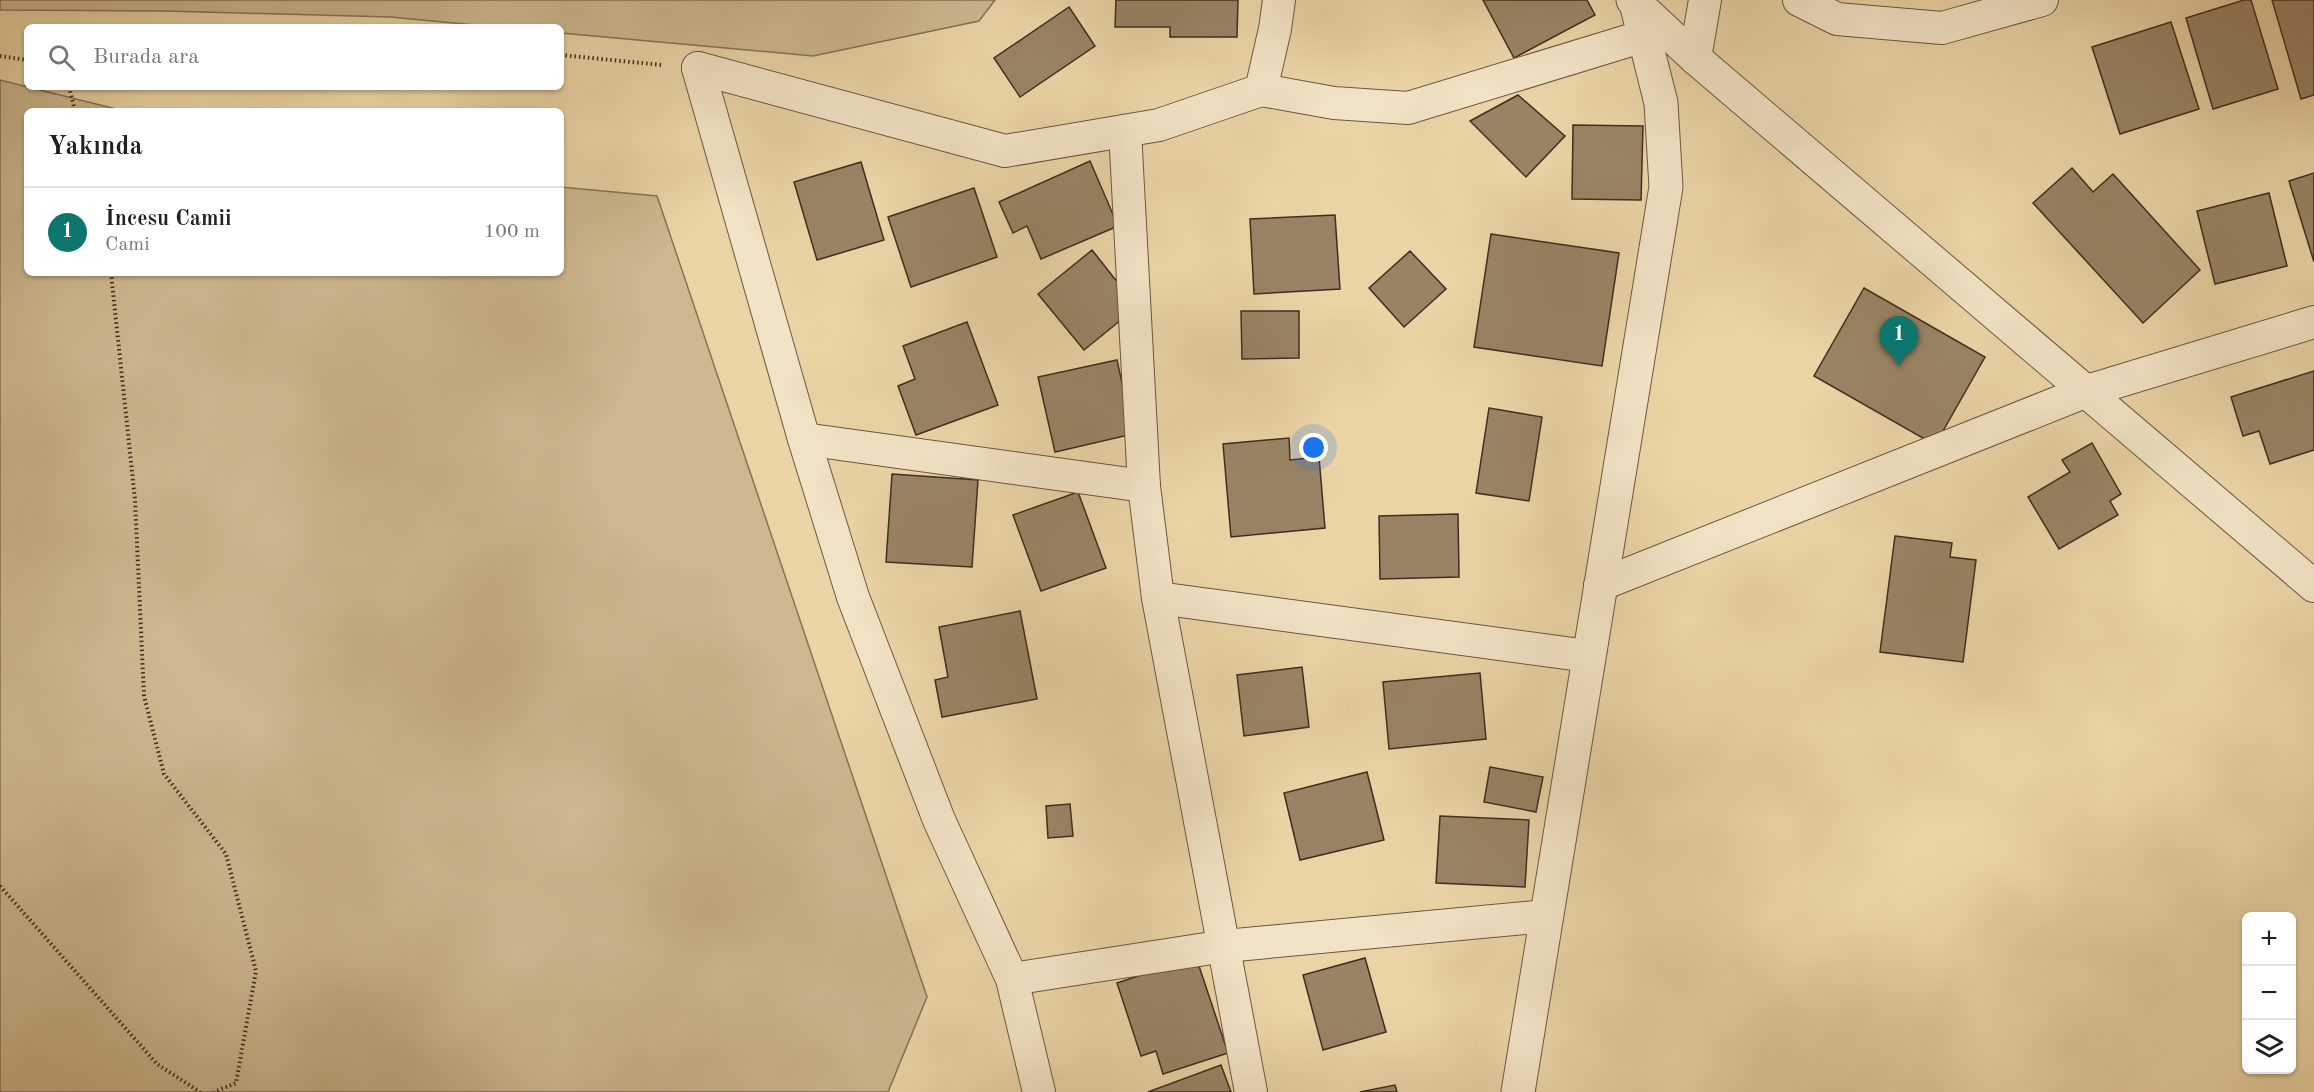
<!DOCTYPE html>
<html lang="tr">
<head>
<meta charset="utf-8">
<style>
  :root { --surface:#fff; --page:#f6f6f6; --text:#202124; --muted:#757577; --line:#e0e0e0; --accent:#0f766e }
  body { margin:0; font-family:"Old Standard TT",serif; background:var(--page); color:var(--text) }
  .controls { position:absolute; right:18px; bottom:18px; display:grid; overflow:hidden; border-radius:9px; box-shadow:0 2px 4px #0004 }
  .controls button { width:54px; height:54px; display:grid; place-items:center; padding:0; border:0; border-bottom:2px solid var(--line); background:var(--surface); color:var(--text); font:30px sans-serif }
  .you { position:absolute; left:1314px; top:448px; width:21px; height:21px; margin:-15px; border:4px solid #fff; border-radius:50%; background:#1a73e8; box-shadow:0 0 0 9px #1a73e833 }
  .badge { display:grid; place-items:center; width:39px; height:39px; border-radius:50%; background:var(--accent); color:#fff; font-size:20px; font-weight:700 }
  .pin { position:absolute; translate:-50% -50px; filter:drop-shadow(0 2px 3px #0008) }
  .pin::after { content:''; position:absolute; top:32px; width:21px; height:18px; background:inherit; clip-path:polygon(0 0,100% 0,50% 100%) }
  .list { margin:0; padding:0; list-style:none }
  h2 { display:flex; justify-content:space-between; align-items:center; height:78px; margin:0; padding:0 24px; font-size:26px }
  h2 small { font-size:20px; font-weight:400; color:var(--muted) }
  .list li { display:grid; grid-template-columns:39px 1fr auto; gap:18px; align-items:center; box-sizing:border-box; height:90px; padding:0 24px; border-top:2px solid var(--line) }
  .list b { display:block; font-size:22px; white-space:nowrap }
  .list p { margin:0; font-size:20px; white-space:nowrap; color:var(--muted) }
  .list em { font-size:20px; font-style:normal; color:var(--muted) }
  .icon { flex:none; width:33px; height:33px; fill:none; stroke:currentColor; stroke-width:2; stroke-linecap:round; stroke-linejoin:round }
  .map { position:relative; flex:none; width:2314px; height:1092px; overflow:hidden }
  .search { position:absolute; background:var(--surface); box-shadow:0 2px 4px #0004; left:24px; top:24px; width:540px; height:66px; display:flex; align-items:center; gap:15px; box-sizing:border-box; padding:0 21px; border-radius:9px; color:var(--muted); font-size:22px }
  .panel { position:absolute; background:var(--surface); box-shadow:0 2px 4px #0004; left:24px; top:108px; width:540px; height:168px; border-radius:9px }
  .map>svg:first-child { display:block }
</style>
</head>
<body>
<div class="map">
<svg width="2314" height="1092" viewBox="0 0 2314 1092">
  <rect width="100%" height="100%" fill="#ead4a6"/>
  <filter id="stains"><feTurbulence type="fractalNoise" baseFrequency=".00333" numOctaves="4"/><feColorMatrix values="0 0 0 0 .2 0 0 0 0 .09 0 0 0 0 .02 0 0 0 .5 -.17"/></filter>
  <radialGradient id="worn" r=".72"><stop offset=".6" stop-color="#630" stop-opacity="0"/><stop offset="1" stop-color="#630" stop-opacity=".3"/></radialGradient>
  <g fill="#cdb88f" stroke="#867256" stroke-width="1.5">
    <polygon points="0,0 995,0 979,21 813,56 561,33 561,27 496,27 390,17 165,11 0,10"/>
    <polygon points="0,80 124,111 27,111 27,273 561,273 561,187 657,196 927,997 888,1092 0,1092"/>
  </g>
  <g fill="#988465" stroke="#3f2d1e" stroke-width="1.5">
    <polygon points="1116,0 1238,0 1237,37 1170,37 1170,27 1115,27"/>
    <polygon points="1483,0 1587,0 1595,15 1514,58"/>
    <polygon points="2244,0 2251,0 2278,89 2213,109 2186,18"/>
    <polygon points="2272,0 2314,0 2314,95 2301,99"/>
    <polygon points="1069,7 1095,46 1020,97 994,58"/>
    <polygon points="2171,22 2199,109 2120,134 2092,47"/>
    <polygon points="1518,95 1565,136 1526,177 1470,121"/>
    <polygon points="1573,125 1643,126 1641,200 1572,199"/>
    <polygon points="1090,161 1118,226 1041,259 1027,226 1013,233 999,202"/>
    <polygon points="861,162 884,240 817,260 794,182"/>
    <polygon points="2072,168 2093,192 2113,174 2200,270 2143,323 2033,203"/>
    <polygon points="2314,173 2314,262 2289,181"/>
    <polygon points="974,188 997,257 911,287 888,217"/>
    <polygon points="2269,193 2287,266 2215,284 2197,211"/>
    <polygon points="1335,215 1340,289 1254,294 1250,219"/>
    <polygon points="1491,234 1619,253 1602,366 1474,347"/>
    <polygon points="1092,250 1137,307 1084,350 1038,294"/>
    <polygon points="1410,251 1446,289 1404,327 1369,288"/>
    <polygon points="1864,288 1985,357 1935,445 1814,376"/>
    <polygon points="1241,311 1299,311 1299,358 1242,359"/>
    <polygon points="967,322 998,405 916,435 898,386 915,379 903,346"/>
    <polygon points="1117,360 1133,434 1055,452 1038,377"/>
    <polygon points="2314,371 2314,450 2270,464 2259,431 2243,436 2231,397"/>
    <polygon points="1489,408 1542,417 1529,501 1476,493"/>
    <polygon points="1289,438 1290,460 1319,457 1325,528 1231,537 1223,444"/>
    <polygon points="2092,443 2121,494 2110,501 2118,515 2059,549 2028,497 2070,472 2062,460"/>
    <polygon points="892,474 978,480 972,567 886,562"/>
    <polygon points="1078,492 1106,568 1041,591 1013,515"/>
    <polygon points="1458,514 1459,577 1380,579 1379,516"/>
    <polygon points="1895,536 1952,543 1950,557 1976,560 1963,662 1880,652"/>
    <polygon points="1020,611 1037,699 942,717 935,680 948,677 939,627"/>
    <polygon points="1302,667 1309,727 1244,736 1237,675"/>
    <polygon points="1480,673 1486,739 1389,749 1383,682"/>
    <polygon points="1490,767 1543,777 1536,812 1484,802"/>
    <polygon points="1367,772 1384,840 1300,860 1284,793"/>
    <polygon points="1070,804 1073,836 1048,838 1046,806"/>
    <polygon points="1440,816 1529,820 1525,887 1436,883"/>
    <polygon points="1196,957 1228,1053 1163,1074 1156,1051 1141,1056 1117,983"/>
    <polygon points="1365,958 1386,1032 1323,1050 1303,975"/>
    <polygon points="1221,1065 1231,1092 1148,1092"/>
    <polygon points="1395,1085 1397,1092 1360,1092"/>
  </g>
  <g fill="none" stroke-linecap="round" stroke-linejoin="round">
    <g stroke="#6a5740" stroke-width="34">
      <g id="minor">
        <polyline points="1799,0 1837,19 1942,28 2042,0"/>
        <polyline points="1636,3 1695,58 2314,586"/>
        <polyline points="1695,58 1705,0"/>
        <polyline points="698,68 804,439 853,597 939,820 1012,979 1039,1092"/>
        <polyline points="698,68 1005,151 1159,125 1261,90 1334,103 1408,108 1644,36"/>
        <polyline points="1261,90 1275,29 1279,0"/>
        <polyline points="1125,131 1144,486 1158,598 1251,1092"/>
        <polyline points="804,439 1144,486"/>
        <polyline points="1600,585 2087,391 2314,322"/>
        <polyline points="1158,598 1588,656"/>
        <polyline points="1012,979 1225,946 1546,916"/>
      </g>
    </g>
    <g stroke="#6a5740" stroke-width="35">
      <polyline id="tertiary" points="1518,1092 1666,187 1661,103 1636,3 1633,0"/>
    </g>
    <g stroke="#3f2d1e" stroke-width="4" stroke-dasharray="1.5 3" stroke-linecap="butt">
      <polyline points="561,55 662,65"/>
      <polyline points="0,56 27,60"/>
      <polyline points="69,87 75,111"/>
      <polyline points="111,273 135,500 144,696 164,774 226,854 256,971 236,1083 214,1092"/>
      <polyline points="0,886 157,1064 200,1092"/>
    </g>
    <use href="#minor" stroke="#f1e3c5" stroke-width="32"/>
    <use href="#tertiary" stroke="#f1e3c5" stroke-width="33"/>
  </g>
  <rect width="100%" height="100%" filter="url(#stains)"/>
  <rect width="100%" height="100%" fill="url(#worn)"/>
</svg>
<div class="controls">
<button>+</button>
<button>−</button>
<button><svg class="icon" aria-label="layers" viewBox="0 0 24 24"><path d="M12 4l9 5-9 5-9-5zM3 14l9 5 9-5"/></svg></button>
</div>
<div class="you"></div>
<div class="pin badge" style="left:1899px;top:366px">1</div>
<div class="search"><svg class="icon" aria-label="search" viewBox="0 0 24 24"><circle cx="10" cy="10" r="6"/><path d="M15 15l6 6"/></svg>Burada ara</div>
<section class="panel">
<h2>Yakında<small></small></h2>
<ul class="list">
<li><span class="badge">1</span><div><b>İncesu Camii</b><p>Cami</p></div><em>100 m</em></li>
</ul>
</section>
</div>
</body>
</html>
